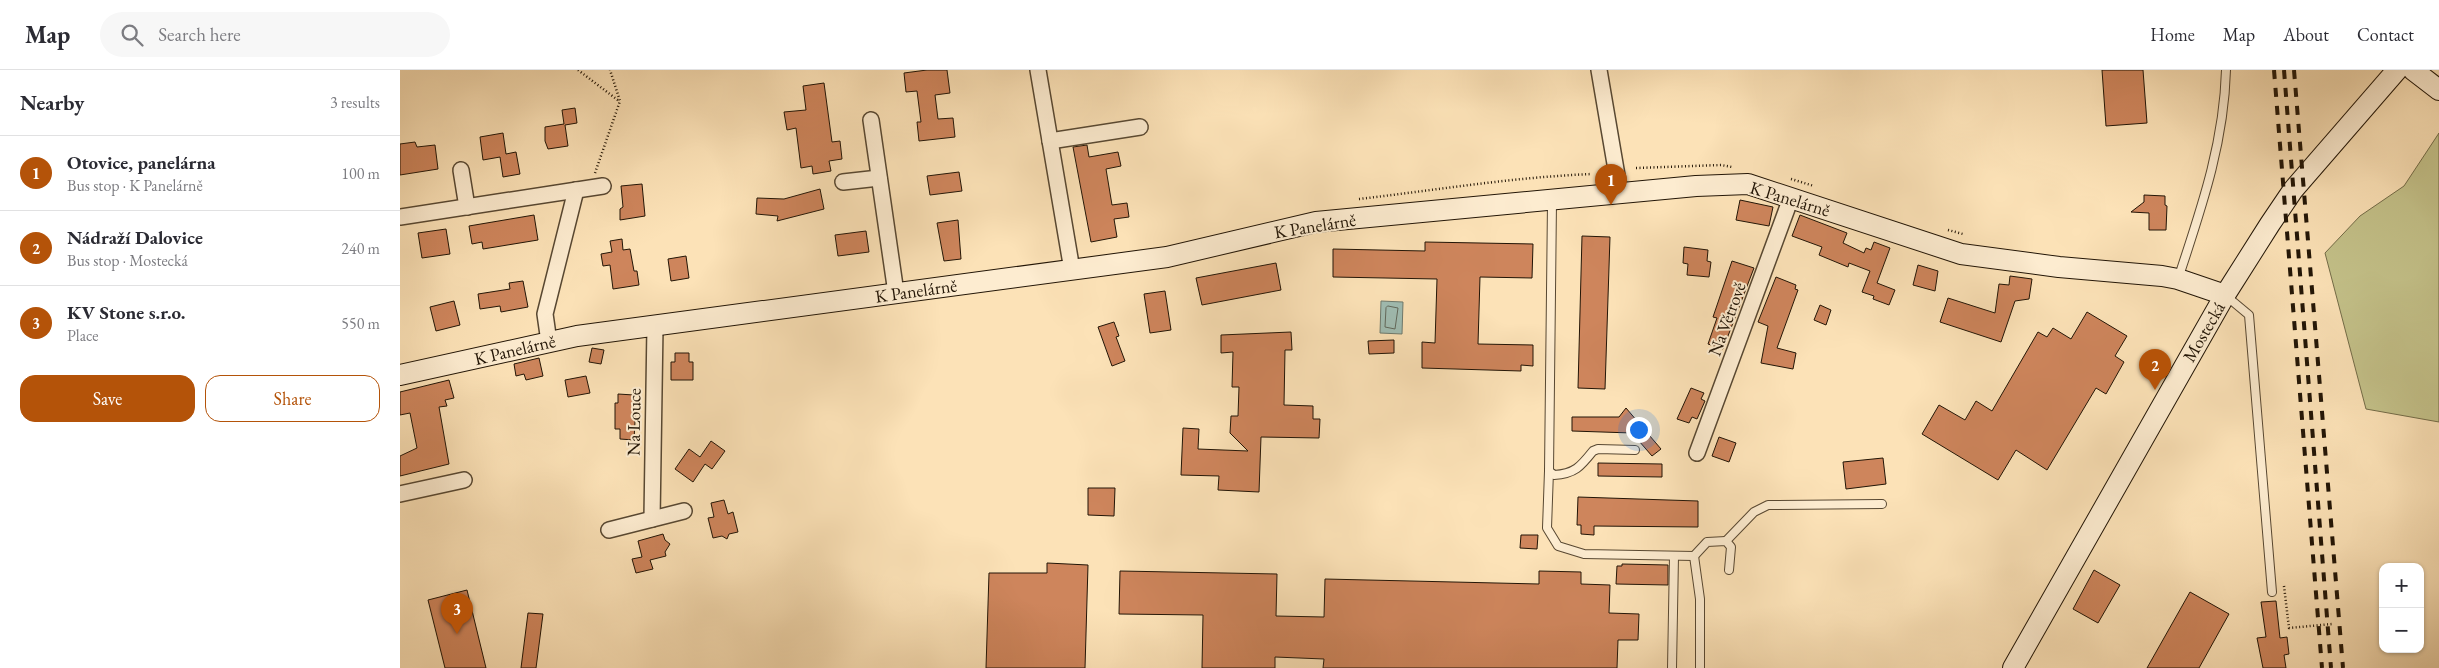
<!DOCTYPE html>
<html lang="en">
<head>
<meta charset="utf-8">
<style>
  :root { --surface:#fff; --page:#f7f7f7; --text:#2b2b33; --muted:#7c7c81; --line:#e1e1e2; --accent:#b45309 }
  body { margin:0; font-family:"EB Garamond",serif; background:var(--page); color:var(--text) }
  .controls { position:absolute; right:15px; bottom:15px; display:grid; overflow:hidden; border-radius:10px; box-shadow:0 1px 4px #0004 }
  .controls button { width:45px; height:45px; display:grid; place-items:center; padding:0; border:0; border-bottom:1px solid var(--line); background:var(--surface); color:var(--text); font:25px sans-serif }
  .you { position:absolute; left:1238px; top:359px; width:18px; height:18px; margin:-12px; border:4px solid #fff; border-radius:50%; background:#1a73e8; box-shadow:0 0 0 8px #1a73e833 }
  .badge { display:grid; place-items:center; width:32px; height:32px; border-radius:50%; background:var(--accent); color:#fff; font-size:16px; font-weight:700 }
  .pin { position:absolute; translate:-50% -41px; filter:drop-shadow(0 1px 2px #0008) }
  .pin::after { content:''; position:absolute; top:26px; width:18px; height:15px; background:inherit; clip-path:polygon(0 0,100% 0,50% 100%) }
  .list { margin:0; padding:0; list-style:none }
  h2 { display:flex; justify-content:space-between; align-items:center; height:65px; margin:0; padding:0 20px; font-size:21px }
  h2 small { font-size:16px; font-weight:400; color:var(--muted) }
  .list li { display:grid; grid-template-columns:32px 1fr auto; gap:15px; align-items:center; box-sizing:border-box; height:75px; padding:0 20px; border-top:1px solid var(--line) }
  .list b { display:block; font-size:19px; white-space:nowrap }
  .list p { margin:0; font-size:16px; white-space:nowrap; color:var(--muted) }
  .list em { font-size:16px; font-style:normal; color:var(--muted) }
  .actions { display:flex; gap:10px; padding:15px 20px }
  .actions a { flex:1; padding:11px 0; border:1px solid var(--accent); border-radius:15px; text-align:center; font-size:18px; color:var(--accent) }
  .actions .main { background:var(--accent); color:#fff }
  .icon { flex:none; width:28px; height:28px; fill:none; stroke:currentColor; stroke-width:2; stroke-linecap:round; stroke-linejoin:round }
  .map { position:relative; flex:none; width:2039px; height:598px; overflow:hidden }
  header { display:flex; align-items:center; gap:30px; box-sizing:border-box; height:70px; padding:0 25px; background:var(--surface); border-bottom:1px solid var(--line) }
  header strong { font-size:24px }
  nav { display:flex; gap:28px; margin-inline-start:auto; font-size:18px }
  .search { width:350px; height:45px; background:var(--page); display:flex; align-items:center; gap:12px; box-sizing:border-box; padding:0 18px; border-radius:28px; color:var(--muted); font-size:19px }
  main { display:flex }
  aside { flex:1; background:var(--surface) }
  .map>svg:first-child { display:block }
</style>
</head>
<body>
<header>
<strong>Map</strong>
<div class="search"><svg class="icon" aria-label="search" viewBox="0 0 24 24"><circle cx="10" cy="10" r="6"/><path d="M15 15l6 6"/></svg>Search here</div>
<nav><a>Home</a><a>Map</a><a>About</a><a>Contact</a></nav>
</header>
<main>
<aside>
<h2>Nearby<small>3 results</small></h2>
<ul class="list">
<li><span class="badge">1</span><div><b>Otovice, panelárna</b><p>Bus stop · K Panelárně</p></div><em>100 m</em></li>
<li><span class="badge">2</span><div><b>Nádraží Dalovice</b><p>Bus stop · Mostecká</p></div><em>240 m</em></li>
<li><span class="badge">3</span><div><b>KV Stone s.r.o.</b><p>Place</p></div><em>550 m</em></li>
</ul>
<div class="actions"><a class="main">Save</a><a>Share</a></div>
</aside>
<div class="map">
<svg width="2039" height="598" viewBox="0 0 2039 598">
  <rect width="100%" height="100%" fill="#fce2b7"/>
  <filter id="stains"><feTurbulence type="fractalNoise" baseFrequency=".004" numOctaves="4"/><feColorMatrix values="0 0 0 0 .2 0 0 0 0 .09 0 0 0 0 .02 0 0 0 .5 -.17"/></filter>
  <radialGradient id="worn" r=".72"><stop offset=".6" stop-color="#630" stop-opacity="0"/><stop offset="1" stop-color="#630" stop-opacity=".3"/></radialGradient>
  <polygon fill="#c4c28a" stroke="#736c48" points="2039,63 2039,352 1966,339 1925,183 1960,146 2004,116"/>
  <polygon fill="#a0bdb3" stroke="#6e7a6e" points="981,231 1003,232 1002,264 980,263"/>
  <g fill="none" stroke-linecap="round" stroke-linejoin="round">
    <polygon stroke="#61695c" stroke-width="1" points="988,236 998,238 995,259 985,257 986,238"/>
  </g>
  <g fill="#ce855c" stroke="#221506">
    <polygon points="527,0 547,0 550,23 535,25 538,49 553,48 555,67 519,71 517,52 521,52 517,21 506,22 504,3"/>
    <polygon points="1702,0 1743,0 1747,53 1706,56"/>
    <polygon points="424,13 432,72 440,71 442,89 429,91 431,101 413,104 412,96 401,98 396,58 387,60 384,42 406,40 403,16"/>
    <polygon points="175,38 177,53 165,55 168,76 148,79 145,71 145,57 164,54 162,40"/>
    <polygon points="103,63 106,84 116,82 120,104 103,107 100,87 83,90 80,67"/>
    <polygon points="15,72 17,77 35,75 38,99 0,105 0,74"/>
    <polygon points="687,75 689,87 718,82 721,96 706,99 712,135 727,133 729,147 714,149 717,167 691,172 673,77"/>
    <polygon points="559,102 562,121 530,125 527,106"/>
    <polygon points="242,114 245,146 220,150 220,139 223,137 221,116"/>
    <polygon points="420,119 424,139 377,151 378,146 356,144 357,128 384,129"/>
    <polygon points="1744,125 1765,126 1765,135 1767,136 1766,160 1749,160 1749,143 1731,142 1744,132"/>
    <polygon points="1340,130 1373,137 1369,156 1336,150"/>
    <polygon points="134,145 138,170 83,179 82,172 72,174 69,156"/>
    <polygon points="1400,145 1447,163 1443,173 1464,183 1466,178 1471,180 1474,172 1490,178 1477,213 1495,220 1489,235 1473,229 1474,226 1462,222 1470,201 1449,193 1448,197 1419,185 1422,177 1392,166"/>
    <polygon points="558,150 561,189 544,191 537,153"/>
    <polygon points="46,159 50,184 22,188 18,163"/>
    <polygon points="466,161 469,182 438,186 435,165"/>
    <polygon points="1182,166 1210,167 1205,319 1178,318"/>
    <polygon points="222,169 223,180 230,179 234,201 237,201 239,215 213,219 210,195 203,196 201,184 212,182 210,171"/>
    <polygon points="1025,172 1133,174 1132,208 1080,207 1078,274 1133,275 1133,296 1121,295 1121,301 1022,298 1022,272 1035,273 1037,209 933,207 933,179 1025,181"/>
    <polygon points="1284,177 1308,180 1307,191 1311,192 1309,207 1287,205 1288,194 1283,193"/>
    <polygon points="286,186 289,208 271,211 268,189"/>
    <polygon points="1332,191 1354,198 1323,279 1308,274 1317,248 1313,247"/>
    <polygon points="876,193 881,220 802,235 796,208"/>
    <polygon points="1518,195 1538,201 1535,221 1513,215"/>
    <polygon points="1610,206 1632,209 1629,229 1615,231 1601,272 1540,252 1548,228 1595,243 1599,214 1609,215"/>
    <polygon points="1376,207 1396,215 1395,219 1398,220 1377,278 1396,283 1393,299 1361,293 1368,256 1358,252"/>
    <polygon points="123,211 128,237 101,242 100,236 80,239 78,224 110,219 109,213"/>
    <polygon points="765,221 771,260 750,263 744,224"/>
    <polygon points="54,231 60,255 36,261 30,237"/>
    <polygon points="1420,235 1431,240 1426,255 1414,250"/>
    <polygon points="1687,242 1727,266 1715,286 1724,292 1706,324 1696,318 1647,400 1616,380 1598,410 1522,364 1539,335 1565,350 1576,331 1592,341 1638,262 1647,267 1653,258 1671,269"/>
    <polygon points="714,252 719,266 716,267 725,291 712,296 698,257"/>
    <polygon points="891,262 892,280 885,280 884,335 913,336 913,349 920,349 919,368 861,367 859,422 818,420 819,406 781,405 783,358 799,359 798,379 848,381 830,363 831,346 838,346 839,317 832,317 833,282 821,283 821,265"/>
    <polygon points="994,270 994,283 969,284 968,271"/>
    <polygon points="192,278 204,280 201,294 189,292"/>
    <polygon points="275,283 289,283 289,292 293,292 293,310 271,310 271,292 275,292"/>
    <polygon points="139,288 143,306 126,310 124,304 116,306 114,294"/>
    <polygon points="186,306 190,323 168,327 165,310"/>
    <polygon points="49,310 54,328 45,330 47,336 39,337 49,394 0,406 0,386 17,378 10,343 0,345 0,322"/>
    <polygon points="1291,318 1304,323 1301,329 1305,331 1297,349 1292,347 1289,353 1277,349"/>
    <polygon points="218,324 234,325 233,333 236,333 234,370 220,369 220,359 215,359 215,333 218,333"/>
    <polygon points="1226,338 1261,379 1252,386 1232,363 1172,361 1172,347 1219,347"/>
    <polygon points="1319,367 1336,373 1329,392 1312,386"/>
    <polygon points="311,371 325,381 312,399 305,394 293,412 275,399 289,379 300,387"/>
    <polygon points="1483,388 1486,414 1446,419 1443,392"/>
    <polygon points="1198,393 1262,394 1262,407 1198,406"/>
    <polygon points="688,418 715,418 714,446 688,445"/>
    <polygon points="1178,427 1298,431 1298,457 1194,456 1194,465 1181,464 1181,455 1177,455"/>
    <polygon points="324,430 328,444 333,442 338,462 329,464 327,469 322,466 313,468 308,448 314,447 311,433"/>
    <polygon points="263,464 265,470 270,474 265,482 266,486 250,490 253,499 236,503 232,489 242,487 238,471"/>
    <polygon points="1121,465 1138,465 1137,479 1120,478"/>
    <polygon points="647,493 688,495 685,598 586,598 589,503 647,503"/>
    <polygon points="1222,494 1268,495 1268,515 1216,514 1217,496 1222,496"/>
    <polygon points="1694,500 1720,515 1698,553 1673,539"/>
    <polygon points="720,501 877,504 876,546 924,547 925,509 1139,514 1139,501 1181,502 1181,514 1210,515 1209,543 1239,544 1238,570 1218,570 1217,598 923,598 924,589 875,587 875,598 802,598 803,545 719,544"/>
    <polygon points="67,520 86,598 45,598 28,530"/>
    <polygon points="1790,522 1829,544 1799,598 1747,598"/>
    <polygon points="1876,531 1880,568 1887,567 1889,584 1884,585 1886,598 1863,598 1857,568 1866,567 1861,532"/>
    <polygon points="128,543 143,544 136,598 121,598"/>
  </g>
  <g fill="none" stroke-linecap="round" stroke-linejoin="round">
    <g stroke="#584832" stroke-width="10">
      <g id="lane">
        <path d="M1152 132 1149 401 1154 405C1175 404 1181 396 1193 381L1198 379 1235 380"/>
        <path d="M1778 209C1801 139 1824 74 1826 0"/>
        <polyline points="1825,225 1849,245 1872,522"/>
        <polyline points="1149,401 1147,458 1158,476 1184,484 1294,486 1307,472 1326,471 1331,477 1329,500"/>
        <polyline points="1326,471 1354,442 1368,435 1482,434"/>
        <polyline points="1294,486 1300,529 1300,598"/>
        <polyline points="1272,598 1274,486"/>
      </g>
    </g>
    <g stroke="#584832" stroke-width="18">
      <g id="street">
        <polyline points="638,0 672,200"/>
        <polyline points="1199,0 1220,123"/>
        <polyline points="471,50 496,223"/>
        <polyline points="650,71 740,57"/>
        <polyline points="61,100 67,137"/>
        <polyline points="443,112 479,108"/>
        <polyline points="0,147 203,116"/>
        <polyline points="149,272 145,244 176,120"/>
        <polyline points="1297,383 1391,128"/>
        <polyline points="0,424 64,410"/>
        <polyline points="252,449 255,256"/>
        <polyline points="209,460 284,441"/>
      </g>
    </g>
    <g stroke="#221506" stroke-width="22">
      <g id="secondary">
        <polyline points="2013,0 2039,20"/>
        <polyline points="0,305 177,266 767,187 916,152 1296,116 1348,114 1561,184 1659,197 1762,206 1778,209 1825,225"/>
        <polyline points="1613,598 1825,225 1870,154 1893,120 1997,0"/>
      </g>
    </g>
    <g stroke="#221506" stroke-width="2.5" stroke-dasharray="1 2.5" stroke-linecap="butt">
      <polyline points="178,0 219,31"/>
      <polyline points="1236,98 1321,95 1332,97"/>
      <polyline points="195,103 220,31 210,0"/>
      <polyline points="1391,109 1414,116"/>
      <path d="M959 129C1037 120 1114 107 1192 104"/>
      <polyline points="1548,160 1563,164"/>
      <polyline points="1884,516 1889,558 1932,554"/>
    </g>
    <use href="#lane" stroke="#fdecd0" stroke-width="8"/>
    <use href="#street" stroke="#fdecd0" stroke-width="15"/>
    <use href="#secondary" stroke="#fdecd0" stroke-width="20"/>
    <g stroke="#221506" stroke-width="4" stroke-dasharray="9 9" stroke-linecap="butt">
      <polyline points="1874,0 1922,598"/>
      <polyline points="1884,0 1931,598"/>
      <polyline points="1894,0 1943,598"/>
    </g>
  </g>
  <g text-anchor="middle" stroke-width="4" stroke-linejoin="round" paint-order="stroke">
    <g font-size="18" fill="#221506" stroke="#fdecd0">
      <text transform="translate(1390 129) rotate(17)" y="6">K Panelárně</text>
      <text transform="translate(915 156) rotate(-9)" y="6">K Panelárně</text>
      <text transform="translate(516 221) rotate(-8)" y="6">K Panelárně</text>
      <text transform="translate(1327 249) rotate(-70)" y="6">Na Větrově</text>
      <text transform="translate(1804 262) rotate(-60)" y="6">Mostecká</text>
      <text transform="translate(115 280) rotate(-13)" y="6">K Panelárně</text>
      <text transform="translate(234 352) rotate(-89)" y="6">Na Louce</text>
    </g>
  </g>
  <rect width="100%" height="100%" filter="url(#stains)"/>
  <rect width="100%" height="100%" fill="url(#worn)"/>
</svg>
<div class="controls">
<button>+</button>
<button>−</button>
</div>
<div class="you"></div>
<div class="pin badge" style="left:1211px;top:135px">1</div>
<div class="pin badge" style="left:1755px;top:320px">2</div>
<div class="pin badge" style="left:57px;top:564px">3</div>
</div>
</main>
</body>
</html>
